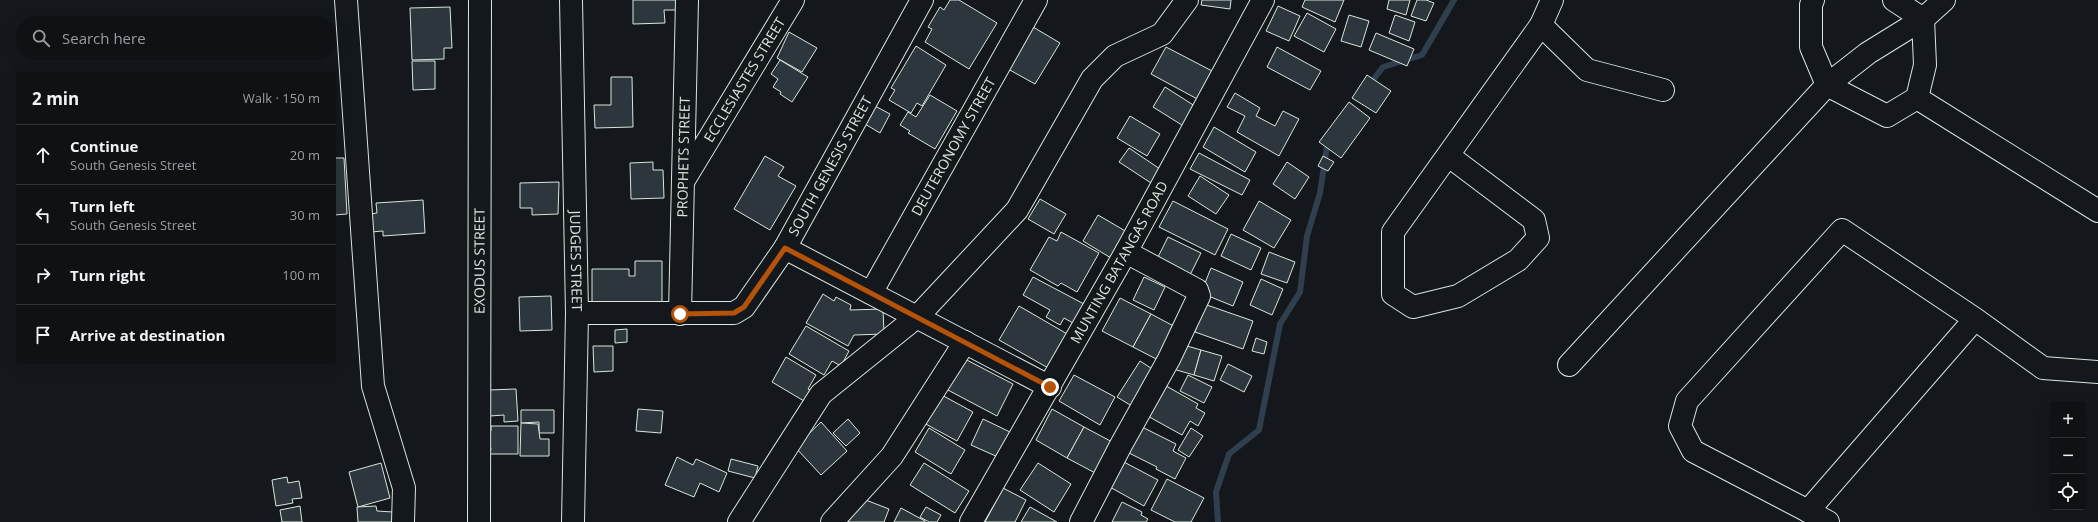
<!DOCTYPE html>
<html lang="en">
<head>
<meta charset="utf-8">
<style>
  :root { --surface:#0f1215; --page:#181b1e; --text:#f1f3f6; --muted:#9b9ea0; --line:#2f3234 }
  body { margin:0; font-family:"Open Sans",sans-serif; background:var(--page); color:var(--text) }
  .controls { position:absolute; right:12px; bottom:12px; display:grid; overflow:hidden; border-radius:4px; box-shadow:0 4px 16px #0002 }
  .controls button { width:36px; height:36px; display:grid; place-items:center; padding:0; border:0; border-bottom:1px solid var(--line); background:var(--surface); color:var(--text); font:20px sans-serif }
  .stop { position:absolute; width:12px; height:12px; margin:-9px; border:3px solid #b45309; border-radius:50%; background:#fff }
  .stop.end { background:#b45309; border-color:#fff; box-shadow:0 1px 4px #0008 }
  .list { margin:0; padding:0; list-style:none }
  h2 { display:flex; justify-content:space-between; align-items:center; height:52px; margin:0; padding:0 16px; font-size:17px }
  h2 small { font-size:13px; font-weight:400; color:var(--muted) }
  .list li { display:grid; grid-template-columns:26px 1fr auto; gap:12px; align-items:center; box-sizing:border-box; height:60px; padding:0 16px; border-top:1px solid var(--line) }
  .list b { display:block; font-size:15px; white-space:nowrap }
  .list p { margin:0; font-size:13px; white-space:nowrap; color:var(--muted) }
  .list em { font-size:13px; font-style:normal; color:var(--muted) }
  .icon { flex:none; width:22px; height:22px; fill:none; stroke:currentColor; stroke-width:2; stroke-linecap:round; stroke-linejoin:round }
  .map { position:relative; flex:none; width:2098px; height:522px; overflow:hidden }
  .search { position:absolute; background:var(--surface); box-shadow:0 4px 16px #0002; left:16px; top:16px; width:320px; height:44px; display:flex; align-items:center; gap:10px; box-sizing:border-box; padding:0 14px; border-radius:22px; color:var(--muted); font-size:15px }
  .panel { position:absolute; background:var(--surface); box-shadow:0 4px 16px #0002; left:16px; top:72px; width:320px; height:292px; border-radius:4px }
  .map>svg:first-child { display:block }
</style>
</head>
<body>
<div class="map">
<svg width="2098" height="522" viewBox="0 0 2098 522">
  <rect width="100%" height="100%" fill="#14181c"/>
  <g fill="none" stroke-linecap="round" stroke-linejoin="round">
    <g stroke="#2f3f4d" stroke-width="6">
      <polyline points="1369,85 1383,67 1422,55 1454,0"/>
      <polyline points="1218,522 1216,492 1229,454 1259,430 1280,324 1300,292 1307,236 1320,193 1327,146 1329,142"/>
    </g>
  </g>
  <g fill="#2c363c" stroke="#d8e6dc">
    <polygon points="633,0 677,0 678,10 664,10 665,23 633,24"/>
    <polygon points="950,0 959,0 997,23 969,69 925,42 932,29 928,27 940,7 944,10"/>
    <polygon points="1202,0 1231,0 1230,9 1201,5"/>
    <polygon points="1305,0 1344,0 1335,22 1302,7"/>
    <polygon points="1389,0 1410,0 1406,15 1387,9"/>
    <polygon points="1417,0 1426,0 1434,3 1426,21 1411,16"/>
    <polygon points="1278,6 1300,16 1289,41 1266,31"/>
    <polygon points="450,7 452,48 444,48 444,59 412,60 410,8"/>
    <polygon points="1307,13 1336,29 1324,52 1294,36"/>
    <polygon points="1349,15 1369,21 1361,47 1341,41"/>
    <polygon points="1395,15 1415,22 1409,41 1389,33"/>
    <polygon points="1033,27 1060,43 1035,84 1008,69"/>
    <polygon points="789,32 817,48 802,72 777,58"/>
    <polygon points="1376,33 1414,49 1407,66 1369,50"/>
    <polygon points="916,46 946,65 922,106 917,103 911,113 889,100 895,90 891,88"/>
    <polygon points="1166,47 1216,73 1201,101 1151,74"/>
    <polygon points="1277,47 1321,71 1310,90 1267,67"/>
    <polygon points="780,60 808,77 792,102 780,94 781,92 773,87 778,79 771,74"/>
    <polygon points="412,61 435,61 435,89 413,90"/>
    <polygon points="1367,75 1391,91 1376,113 1352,98"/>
    <polygon points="611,77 632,77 633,127 595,128 594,105 611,105"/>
    <polygon points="1165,87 1198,108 1185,127 1153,107"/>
    <polygon points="1235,93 1260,108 1256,116 1275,126 1283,111 1299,119 1279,156 1237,132 1245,116 1227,107"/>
    <polygon points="930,95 957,111 935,149 908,133 910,131 900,125 908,112 916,117"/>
    <polygon points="1349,102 1370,118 1341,158 1319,142"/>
    <polygon points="875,106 890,114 880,133 865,124"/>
    <polygon points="1130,116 1160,134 1147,156 1117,138"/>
    <polygon points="1214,127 1256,152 1245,172 1203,147"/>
    <polygon points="1129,148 1160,169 1151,183 1119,162"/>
    <polygon points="1199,153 1250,180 1242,195 1190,169"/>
    <polygon points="765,156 784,167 778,176 796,186 770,230 734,209"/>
    <polygon points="1323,156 1334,162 1328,171 1318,166"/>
    <polygon points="334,158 344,158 347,214 334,215"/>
    <polygon points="653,162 653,170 663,170 664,198 631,199 630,163"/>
    <polygon points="1287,162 1309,177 1295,199 1273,184"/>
    <polygon points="1200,176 1229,195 1216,214 1188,196"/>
    <polygon points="559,182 558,214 532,215 532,208 520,208 520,183"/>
    <polygon points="1040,199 1066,214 1054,234 1028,219"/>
    <polygon points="423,200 425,233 383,236 383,231 371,232 370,214 377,213 376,203"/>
    <polygon points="1173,201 1228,229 1215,255 1159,227"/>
    <polygon points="1259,201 1291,220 1274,248 1243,230"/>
    <polygon points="1098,215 1127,232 1111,258 1083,241"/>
    <polygon points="1061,232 1099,253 1077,292 1061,283 1058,286 1030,270 1049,237 1057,241"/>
    <polygon points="1231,234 1261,248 1251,270 1221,256"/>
    <polygon points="1168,237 1201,253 1188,279 1155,263"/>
    <polygon points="1269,252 1295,262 1287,283 1261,274"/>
    <polygon points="635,261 662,261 662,302 592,302 592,269 629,269 629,276 635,276"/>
    <polygon points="1211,268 1243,282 1233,306 1201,293"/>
    <polygon points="1033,277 1084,304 1073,323 1064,318 1060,325 1046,317 1050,310 1023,295"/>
    <polygon points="1144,277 1165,287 1154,310 1133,300"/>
    <polygon points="1261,279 1283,289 1272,315 1250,305"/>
    <polygon points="823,294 834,301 836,297 851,305 850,310 883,309 884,334 854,335 848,346 806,323"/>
    <polygon points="551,296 552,330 520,331 519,297"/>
    <polygon points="1120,298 1151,314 1133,347 1102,331"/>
    <polygon points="1204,304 1253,321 1243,349 1195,332"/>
    <polygon points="1019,306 1069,335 1050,369 999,340"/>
    <polygon points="1151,314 1181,330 1164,363 1133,347"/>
    <polygon points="806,326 849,351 841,366 832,361 824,375 789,354"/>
    <polygon points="627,329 627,342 615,343 615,330"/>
    <polygon points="1256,338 1267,342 1264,354 1252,351"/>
    <polygon points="1180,344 1201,350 1194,375 1173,369"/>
    <polygon points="593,346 613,346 613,371 594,372"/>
    <polygon points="1201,350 1222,356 1214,381 1194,375"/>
    <polygon points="786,357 816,375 808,389 810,390 804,401 772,382"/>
    <polygon points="963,358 1013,384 997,416 946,389"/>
    <polygon points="1140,361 1157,372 1135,408 1117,397"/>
    <polygon points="1228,364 1252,376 1244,392 1220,380"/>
    <polygon points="1074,375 1115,397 1100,425 1059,401"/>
    <polygon points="1188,375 1212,387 1204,403 1180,391"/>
    <polygon points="1161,383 1198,404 1196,408 1205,413 1198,426 1190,421 1182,435 1144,414"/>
    <polygon points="516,389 518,421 504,422 504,415 490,416 489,390"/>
    <polygon points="938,393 973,412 957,441 922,422"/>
    <polygon points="638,409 663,411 661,433 636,431"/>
    <polygon points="1052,409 1084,427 1067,458 1036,440"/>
    <polygon points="521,410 554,410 554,433 539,433 539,422 521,423"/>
    <polygon points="848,419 860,433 846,446 833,433"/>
    <polygon points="983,419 1010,432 998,457 971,445"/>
    <polygon points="821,422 847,451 821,475 795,447"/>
    <polygon points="521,423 538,424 540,439 549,439 549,456 520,456"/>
    <polygon points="491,426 518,426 518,454 490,454 491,448 484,448 484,431 491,431"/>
    <polygon points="1140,426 1176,444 1173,451 1186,458 1175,479 1156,469 1157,467 1127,452"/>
    <polygon points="1084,427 1116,444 1099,475 1067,458"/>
    <polygon points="929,428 965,450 951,474 915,452"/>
    <polygon points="1191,428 1203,436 1189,457 1178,450"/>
    <polygon points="677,457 693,465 696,459 727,473 719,492 700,483 694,497 665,485"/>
    <polygon points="731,459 758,466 755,478 728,471"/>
    <polygon points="1122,461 1158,480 1144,506 1108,486"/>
    <polygon points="381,463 390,498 358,507 349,472"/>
    <polygon points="924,463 969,491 955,513 910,485"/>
    <polygon points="1038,463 1071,484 1054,512 1020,490"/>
    <polygon points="287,477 288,483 299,481 302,498 292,499 293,503 276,506 272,480"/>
    <polygon points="1167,479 1204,498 1191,522 1175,522 1151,510"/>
    <polygon points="1003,488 1026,500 1015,522 985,522"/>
    <polygon points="858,497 889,509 884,522 848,522"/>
    <polygon points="1122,502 1142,512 1141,515 1148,519 1146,522 1112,522"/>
    <polygon points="300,506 302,522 282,522 280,510"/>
    <polygon points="376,506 377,511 393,512 392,522 358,522 357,507"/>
    <polygon points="926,507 941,515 937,522 929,522 920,517"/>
    <polygon points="1030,507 1057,522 1021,522"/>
    <polygon points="901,508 925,521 925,522 894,522"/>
  </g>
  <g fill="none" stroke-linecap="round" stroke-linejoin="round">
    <g stroke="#d8e6dc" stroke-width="24">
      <g id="minor">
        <polyline points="346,0 373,386 404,488 403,522"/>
        <path id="s1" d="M571 0 577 313 573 522"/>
        <polyline points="1813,0 1811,5 1811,47 1827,85 1887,116 1917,98 1925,65 1923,19 1894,0"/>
        <polyline points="1541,25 1587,70 1663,90"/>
        <polyline points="1917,98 2098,211"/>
        <polyline points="1449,156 1534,220 1538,238 1518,260 1458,296 1413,307 1393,294 1393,232 1541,25 1552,0"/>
        <path id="s2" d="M684 180 793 0"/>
        <polyline points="785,248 1050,387"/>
        <path id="s3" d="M871 293 1036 0"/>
        <path id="s4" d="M577 313H734L744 307 785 248 922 0"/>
        <path id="s5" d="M680 314 687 0"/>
        <polyline points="1975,319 1808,511 1693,451 1680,426 1687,401 1842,230 1975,319 2043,368 2098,372"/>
        <polyline points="1569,365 1827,85 1868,53 1923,19 1944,0"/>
        <polyline points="1808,511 1828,522"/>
        <path id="s6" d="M479 522 480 0"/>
        <polyline points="739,522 821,394 918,316 1017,210 1092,79 1115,56 1162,34 1187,0"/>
        <polyline points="832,522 892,456 965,342"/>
        <path id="s7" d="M971 522 1126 252 1263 0"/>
        <polyline points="1081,522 1121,445 1169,359 1199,296 1197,290 1126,252"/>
      </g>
    </g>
    <use href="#minor" stroke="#14181c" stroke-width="22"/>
  </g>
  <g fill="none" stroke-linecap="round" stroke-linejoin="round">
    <polyline stroke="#b45309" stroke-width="5" points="680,314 734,313 744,307 785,248 1050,387"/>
  </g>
  <g text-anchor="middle" stroke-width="3" stroke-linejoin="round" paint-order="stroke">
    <g font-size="14" fill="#d8e6dc" stroke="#14181c">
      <text dy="5" stroke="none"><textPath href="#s2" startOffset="117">ECCLESIASTES STREET</textPath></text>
      <text dy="5" stroke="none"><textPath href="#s3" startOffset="168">DEUTERONOMY STREET</textPath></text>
      <text dy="5" stroke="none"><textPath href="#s5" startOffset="157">PROPHETS STREET</textPath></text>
      <text dy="5" stroke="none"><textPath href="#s4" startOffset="334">SOUTH GENESIS STREET</textPath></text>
      <text dy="5" stroke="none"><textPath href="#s6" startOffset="261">EXODUS STREET</textPath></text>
      <text dy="5" stroke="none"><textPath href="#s1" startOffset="261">JUDGES STREET</textPath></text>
      <text dy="5" stroke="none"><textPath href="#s7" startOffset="299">MUNTING BATANGAS ROAD</textPath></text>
    </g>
  </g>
</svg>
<div class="controls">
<button>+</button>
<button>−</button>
<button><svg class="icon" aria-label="locate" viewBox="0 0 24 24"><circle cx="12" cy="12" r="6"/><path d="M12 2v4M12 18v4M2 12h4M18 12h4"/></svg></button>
</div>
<div class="stop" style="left:680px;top:314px"></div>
<div class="stop end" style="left:1050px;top:387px"></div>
<div class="search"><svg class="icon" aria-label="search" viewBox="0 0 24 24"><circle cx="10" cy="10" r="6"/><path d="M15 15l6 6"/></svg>Search here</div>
<section class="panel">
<h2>2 min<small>Walk · 150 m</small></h2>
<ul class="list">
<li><svg class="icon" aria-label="ahead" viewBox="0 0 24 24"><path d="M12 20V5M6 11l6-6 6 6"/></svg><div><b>Continue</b><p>South Genesis Street</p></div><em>20 m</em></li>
<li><svg class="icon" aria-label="left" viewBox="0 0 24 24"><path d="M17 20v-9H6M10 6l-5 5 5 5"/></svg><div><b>Turn left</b><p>South Genesis Street</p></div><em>30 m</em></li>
<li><svg class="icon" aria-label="right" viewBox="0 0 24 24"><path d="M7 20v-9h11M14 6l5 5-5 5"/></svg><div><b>Turn right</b></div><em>100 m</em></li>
<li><svg class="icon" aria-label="arrive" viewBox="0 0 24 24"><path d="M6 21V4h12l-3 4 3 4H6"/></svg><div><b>Arrive at destination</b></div></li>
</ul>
</section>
</div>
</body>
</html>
